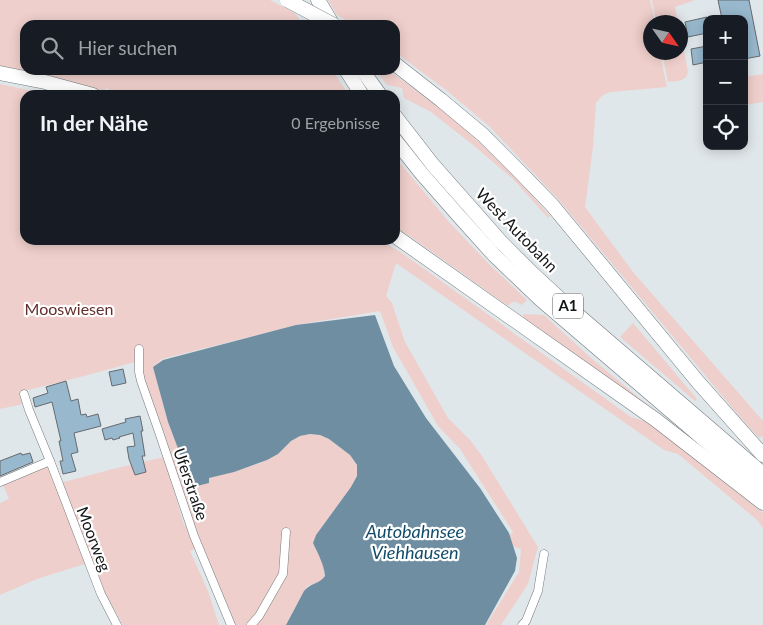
<!DOCTYPE html>
<html lang="de">
<head>
<meta charset="utf-8">
<style>
  :root { --surface:#171b24; --page:#242831; --text:#f1f3f6; --muted:#9ea1a6; --line:#363941 }
  body { margin:0; font-family:Lato,sans-serif; background:var(--page); color:var(--text) }
  .controls { position:absolute; right:15px; top:15px; display:grid; overflow:hidden; border-radius:10px; box-shadow:0 2px 12px #0003 }
  .controls button { width:45px; height:45px; display:grid; place-items:center; padding:0; border:0; border-bottom:1px solid var(--line); background:var(--surface); color:var(--text); font:25px sans-serif }
  .compass { position:absolute; left:643px; top:15px; width:45px; height:45px; border-radius:50%; background:var(--surface); box-shadow:0 2px 12px #0003; rotate:124deg }
  .list { margin:0; padding:0; list-style:none }
  h2 { display:flex; justify-content:space-between; align-items:center; height:65px; margin:0; padding:0 20px; font-size:21px }
  h2 small { font-size:16px; font-weight:400; color:var(--muted) }
  .icon { flex:none; width:28px; height:28px; fill:none; stroke:currentColor; stroke-width:2; stroke-linecap:round; stroke-linejoin:round }
  .map { position:relative; flex:none; width:763px; height:625px; overflow:hidden }
  .search { position:absolute; background:var(--surface); box-shadow:0 2px 12px #0003; left:20px; top:20px; width:380px; height:55px; display:flex; align-items:center; gap:12px; box-sizing:border-box; padding:0 18px; border-radius:15px; color:var(--muted); font-size:19px }
  .panel { position:absolute; background:var(--surface); box-shadow:0 2px 12px #0003; left:20px; top:90px; width:380px; height:155px; border-radius:15px }
  .map>svg:first-child { display:block }
</style>
</head>
<body>
<div class="map">
<svg width="763" height="625" viewBox="0 0 763 625">
  <rect width="100%" height="100%" fill="#e0e7eb"/>
  <g fill="#efcfcb">
    <polygon points="0,0 270,0 295,13 303,25 25,25 25,70 332,70 349,95 123,95 106,88 104,92 36,75 0,67"/>
    <polygon points="328,0 650,0 655,22 650,22 650,52 660,53 667,87 610,92 602,96 596,103 593,147 585,207 633,272 763,421 763,436 759,438 740,417 558,199 524,163 489,126 446,90 395,52 395,25 354,25 337,15"/>
    <polygon points="652,0 695,0 675,7 678,22 656,22"/>
    <path d="M681 36 688 72C686 82 676 81 668 82L662 53 680 52Z"/>
    <polygon points="375,70 388,70 436,105 478,141 515,177 550,216 548,218 513,179 473,145 431,112 404,98 402,88 387,85"/>
    <polygon points="763,74 763,102 744,105 744,77"/>
    <path d="M0 84 33 91 46 95H25V240H380L402 253 631 417 648 422 763 513V528L757 520 678 454 664 450 396 263 386 296 392 303 405 342 448 418 470 440 482 456 538 547 528 584 501 625H486L519 572 521 549 506 544 508 537 513 532 460 449 438 426 393 347 380 311 296 325 162 359 153 367 168 422 188 475 209 478 258 464 278 454 291 441 300 436 310 434 320 435 329 439 350 455 357 466V476L351 487 316 535 313 543C317 551 330 573 322 580 319 584 312 583 308 586 304 589 289 619 286 625H234L187 506 181 486 174 470 135 362 84 376 20 392 23 404 0 409Z"/>
    <polygon points="395,157 449,222 488,263 527,300 522,305 516,302 512,302 508,306 414,239 395,227"/>
    <polygon points="523,314 544,315 591,358 661,416 524,320"/>
    <polygon points="633,323 697,399 695,401 620,337"/>
    <polygon points="164,457 183,522 196,548 190,551 208,591 219,625 123,625 107,596 91,562 37,579 0,595 0,503 9,499 3,485 49,465 56,484 113,469"/>
  </g>
  <path fill="#708ea2" d="M375 315 394 366 426 418 480 488 509 533 517 558 515 571 485 625H286L304 591C310 583 320 584 325 576 324 564 318 554 313 543L316 535 351 487 357 476V465L350 455 329 439 320 435 310 434 300 436 291 441 278 454 267 460 234 472 209 478V483L197 486 188 475 168 422 153 367 163 360 296 325Z"/>
  <g fill="#98b8cd" stroke="#656a6e">
    <polygon points="718,0 749,0 760,56 744,59 744,19 722,19"/>
    <polygon points="707,17 707,33 688,37 685,22"/>
    <polygon points="707,46 707,62 693,65 691,49"/>
    <polygon points="123,369 126,383 112,386 109,372"/>
    <polygon points="66,381 71,401 78,399 81,415 86,414 87,417 98,414 101,426 74,433 78,452 71,454 76,471 63,474 60,461 63,461 59,441 61,441 52,402 35,407 33,398 48,393 46,387"/>
    <polygon points="140,416 143,431 141,431 145,456 142,456 146,472 135,475 129,459 127,447 135,446 133,433 119,437 120,438 113,440 112,438 105,440 102,429 126,422 125,419"/>
    <polygon points="21,453 22,455 30,453 33,462 0,476 0,461"/>
  </g>
  <g fill="none" stroke-linecap="round" stroke-linejoin="round">
    <g stroke="#747a7e" stroke-width="9">
      <g id="minor">
        <polyline points="139,349 139,372 141,381 159,432 194,536 231,625"/>
        <polyline points="24,394 29,410 50,461 101,594 117,625"/>
        <polyline points="0,482 50,461"/>
        <polyline points="251,625 259,616 283,574 286,532"/>
        <polyline points="522,625 526,621 538,591 544,554"/>
      </g>
    </g>
    <g stroke="#747a7e" stroke-width="15">
      <g id="motorway">
        <polyline points="318,0 333,25"/>
        <polyline points="395,64 441,100 483,135 517,169 552,205 698,382 763,455"/>
        <polyline points="346,70 362,95"/>
        <polyline points="362,70 380,95"/>
        <polyline points="0,73 45,82 93,95"/>
        <polyline points="395,116 433,165 500,241 534,275 571,309 763,474"/>
        <polyline points="395,140 422,174 458,215 494,255 540,299 763,490"/>
        <polyline points="395,236 656,420 763,503"/>
      </g>
    </g>
    <use href="#minor" stroke="#fff" stroke-width="8"/>
    <use href="#motorway" stroke="#fff" stroke-width="14"/>
    <g stroke="#747a7e" stroke-width="15" stroke-linecap="butt">
      <polyline id="motorway-bridge" points="287,0 334,25"/>
    </g>
    <use href="#motorway-bridge" stroke="#fff" stroke-width="14"/>
  </g>
  <g text-anchor="middle" stroke-width="4.5" stroke-linejoin="round" paint-order="stroke">
    <rect fill="#fff" stroke="#5a5b5c" stroke-width="1" x="553" y="293.5" width="30" height="25" rx="4"/>
    <g font-size="15" font-weight="bold" fill="#131516">
      <text x="568" y="311">A1</text>
    </g>
    <g font-size="16" fill="#131516" stroke="#fff">
      <text transform="translate(517 230) rotate(46)" y="6">West Autobahn</text>
      <text transform="translate(191 484) rotate(71)" y="6">Uferstraße</text>
      <text transform="translate(94 539) rotate(69)" y="6">Moorweg</text>
    </g>
    <g font-size="16" fill="#632f2c" stroke="#fff">
      <text x="69" y="315">Mooswiesen</text>
    </g>
    <g font-size="18" font-style="italic" fill="#134c6a" stroke="#fff">
      <text x="415" y="538">Autobahnsee<tspan x="415" dy="21">Viehhausen</tspan></text>
    </g>
  </g>
</svg>
<div class="controls">
<button>+</button>
<button>−</button>
<button><svg class="icon" aria-label="locate" viewBox="0 0 24 24"><circle cx="12" cy="12" r="6"/><path d="M12 2v4M12 18v4M2 12h4M18 12h4"/></svg></button>
</div>
<svg class="compass" viewBox="-18 -18 36 36"><path d="M0-13l5 13h-10z" fill="#e53935"/><path d="M0 13l5-13h-10z" fill="#9ea1a6"/></svg>
<div class="search"><svg class="icon" aria-label="search" viewBox="0 0 24 24"><circle cx="10" cy="10" r="6"/><path d="M15 15l6 6"/></svg>Hier suchen</div>
<section class="panel">
<h2>In der Nähe<small>0 Ergebnisse</small></h2>
<ul class="list">
</ul>
</section>
</div>
</body>
</html>
